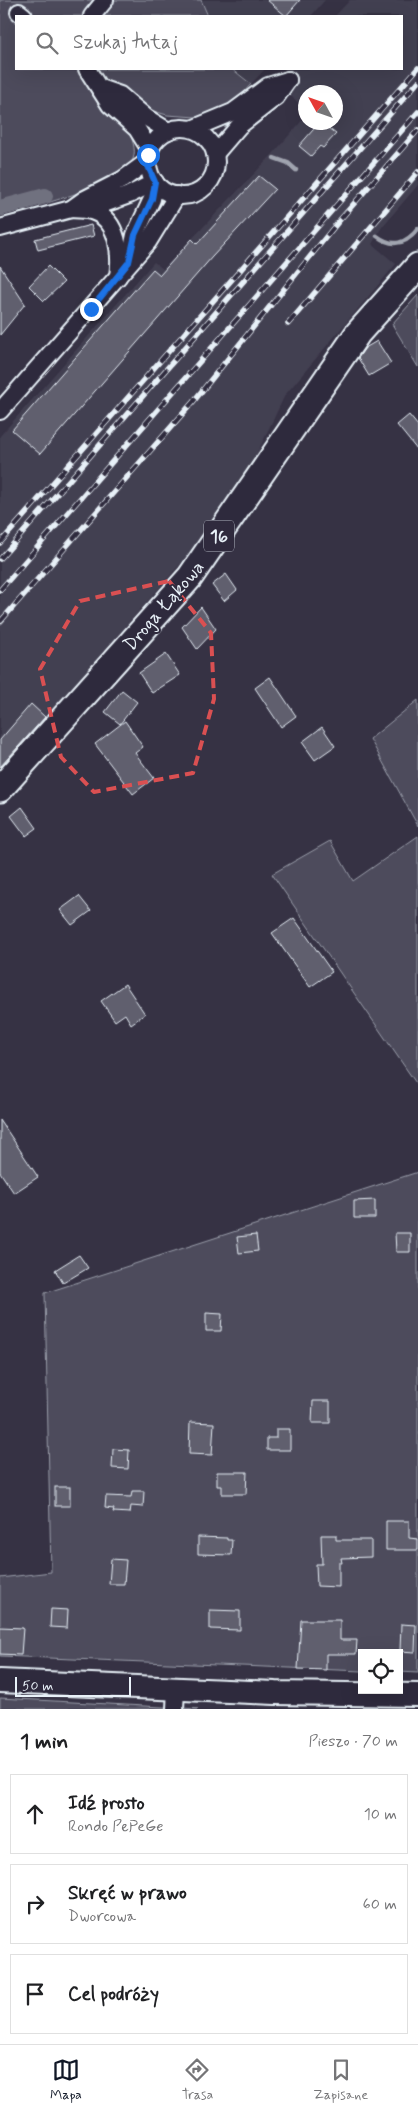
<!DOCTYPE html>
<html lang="pl">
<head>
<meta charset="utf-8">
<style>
  :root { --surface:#fff; --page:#f2f2f2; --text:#202124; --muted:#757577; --line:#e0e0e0; --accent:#111827 }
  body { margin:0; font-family:Mynerve,sans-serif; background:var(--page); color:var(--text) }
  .controls { position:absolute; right:15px; bottom:15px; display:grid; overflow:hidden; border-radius:0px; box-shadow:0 5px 20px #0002 }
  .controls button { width:45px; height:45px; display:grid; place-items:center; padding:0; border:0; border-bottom:1px solid var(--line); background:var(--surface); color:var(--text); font:25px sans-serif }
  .compass { position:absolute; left:298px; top:85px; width:45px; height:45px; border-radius:50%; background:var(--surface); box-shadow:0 5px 20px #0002; rotate:310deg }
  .scale { position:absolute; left:15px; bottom:12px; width:116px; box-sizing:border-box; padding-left:5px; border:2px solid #e8f1f8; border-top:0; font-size:14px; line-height:18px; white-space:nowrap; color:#e8f1f8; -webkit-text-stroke:4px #2f2a3d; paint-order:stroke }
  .stop { position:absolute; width:15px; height:15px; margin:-11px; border:4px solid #1a73e8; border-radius:50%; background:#fff }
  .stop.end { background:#1a73e8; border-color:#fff; box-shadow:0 1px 5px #0008 }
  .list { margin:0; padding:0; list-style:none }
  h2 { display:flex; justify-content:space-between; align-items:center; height:65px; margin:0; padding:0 20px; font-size:21px }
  h2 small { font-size:16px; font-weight:400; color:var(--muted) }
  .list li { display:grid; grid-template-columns:32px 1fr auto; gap:15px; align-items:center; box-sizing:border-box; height:80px; margin:0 10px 10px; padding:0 10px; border:1px solid var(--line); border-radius:0px }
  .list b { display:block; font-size:19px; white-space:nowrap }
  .list p { margin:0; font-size:16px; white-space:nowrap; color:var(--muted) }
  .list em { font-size:16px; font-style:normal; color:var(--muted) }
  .icon { flex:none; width:28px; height:28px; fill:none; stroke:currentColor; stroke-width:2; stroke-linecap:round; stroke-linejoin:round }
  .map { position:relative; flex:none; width:418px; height:1709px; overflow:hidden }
  .search { position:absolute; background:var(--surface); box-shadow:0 5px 20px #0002; left:15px; right:15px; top:15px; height:55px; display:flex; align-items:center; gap:12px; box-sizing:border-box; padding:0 18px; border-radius:0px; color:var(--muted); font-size:19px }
  .sheet { height:335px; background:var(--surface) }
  nav { display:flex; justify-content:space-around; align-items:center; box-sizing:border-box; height:70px; border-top:1px solid var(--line); background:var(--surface); font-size:14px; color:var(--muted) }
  nav a { display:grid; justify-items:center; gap:2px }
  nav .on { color:var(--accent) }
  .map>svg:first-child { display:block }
</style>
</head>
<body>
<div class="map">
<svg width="418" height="1709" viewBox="0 0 418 1709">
  <rect width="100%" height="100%" fill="#363244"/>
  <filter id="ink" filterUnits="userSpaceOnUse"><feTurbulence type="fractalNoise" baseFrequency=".02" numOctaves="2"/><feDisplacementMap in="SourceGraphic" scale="10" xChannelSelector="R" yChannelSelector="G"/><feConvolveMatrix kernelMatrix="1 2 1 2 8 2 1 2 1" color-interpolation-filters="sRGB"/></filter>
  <g filter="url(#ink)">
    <g fill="#433f51">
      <polygon points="201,0 325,0 311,16 208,16"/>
      <polygon points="350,0 418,0 418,185 382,227 372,244 396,264 285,395 244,481 204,537 0,769 0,436 154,262 163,269 272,155 305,117 306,122 336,122 336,92 306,92 305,108 276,84 289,69 402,69 402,16 335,16"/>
      <polygon points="232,69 265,69 251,84"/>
    </g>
    <g fill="#4d4b5c" stroke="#9a9eaa">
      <path d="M0 0H201L208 16H16V69H232L251 84 230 108 196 117 167 115 147 109 128 129C131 137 137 149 133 159 121 186 29 208 0 216Z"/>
      <polygon points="418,295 418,367 392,324"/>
      <polygon points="418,700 418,826 370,739"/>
      <polygon points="418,836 418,1086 272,874 330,841 353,881"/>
      <polygon points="418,1172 418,1673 399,1672 399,1653 362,1653 362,1671 0,1656 0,1578 51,1572 45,1293"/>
      <polygon points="0,1698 198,1709 0,1709"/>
    </g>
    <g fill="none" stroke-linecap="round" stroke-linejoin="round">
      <g stroke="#a0a4af" stroke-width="4.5">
        <polyline points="274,158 288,163 296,170"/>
        <path d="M377 236C393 248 406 244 418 229"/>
      </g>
      <polyline stroke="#70717f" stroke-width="16" points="0,208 45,196"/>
    </g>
    <g fill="#605e6e" stroke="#e8f1f8">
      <polygon points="267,0 300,0 286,16"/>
      <polygon points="320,122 336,134 323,148 320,146 311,156 299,146"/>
      <polygon points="259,176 275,189 212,257 40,454 12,430 153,269 160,275 192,239 197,244"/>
      <polygon points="91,225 94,236 38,250 35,239"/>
      <polygon points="0,266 25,304 0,335"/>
      <polygon points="48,266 64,282 44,301 29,286"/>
      <polygon points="377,341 391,363 369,376 358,358 365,348"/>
      <polygon points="409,415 418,426 418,451 397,425"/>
      <polygon points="226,574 237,590 224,601 212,585"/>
      <polygon points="201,607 216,629 197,649 182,627"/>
      <polygon points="166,654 180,675 152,693 139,673"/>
      <polygon points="270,677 296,716 281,727 255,688"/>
      <polygon points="122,690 137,702 120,724 105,712"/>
      <polygon points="31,704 45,717 0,767 0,740"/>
      <polygon points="125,721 143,747 135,753 154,778 133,794 95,744"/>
      <polygon points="322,727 335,746 315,760 302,742"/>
      <polygon points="22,807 37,828 26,836 11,816"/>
      <polygon points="79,896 91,911 72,925 60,910"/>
      <polygon points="294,918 332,972 310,987 272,933"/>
      <polygon points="125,984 145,1014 131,1024 125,1014 115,1021 101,1001"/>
      <polygon points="0,1120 38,1177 14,1193 0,1172"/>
      <polygon points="375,1200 375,1218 354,1218 354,1201"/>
      <polygon points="395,1233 410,1233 410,1252 396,1252"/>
      <polygon points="256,1235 258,1251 239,1253 237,1237"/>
      <polygon points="79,1255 88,1268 63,1283 55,1270"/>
      <polygon points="206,1313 222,1314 221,1331 206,1331"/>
      <polygon points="313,1401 330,1401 330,1423 312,1423"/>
      <polygon points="190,1422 214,1423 212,1455 189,1454"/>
      <polygon points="276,1429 290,1429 290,1450 267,1450 267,1438 276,1438"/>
      <polygon points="113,1449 129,1450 128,1469 112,1468"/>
      <polygon points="217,1472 247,1472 246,1494 222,1494 222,1486 217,1486"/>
      <rect x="55" y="1487" width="15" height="19"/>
      <polygon points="132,1491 144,1491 143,1507 131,1506 130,1513 113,1512 114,1509 105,1508 106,1496 131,1497"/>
      <polygon points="386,1521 409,1521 409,1538 418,1539 418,1550 386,1550"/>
      <polygon points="321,1535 336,1535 336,1540 371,1540 371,1557 341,1558 342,1563 339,1563 339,1587 317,1586 316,1564 322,1564"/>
      <polygon points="198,1537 227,1538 227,1540 232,1540 231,1555 198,1554"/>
      <polygon points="111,1559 126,1560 124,1584 109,1584"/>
      <polygon points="51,1609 68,1610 67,1628 50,1627"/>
      <polygon points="210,1610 240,1611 240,1630 210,1629"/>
      <polygon points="301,1620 340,1620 340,1640 357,1640 356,1654 326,1654 326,1670 298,1669"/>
      <polygon points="401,1624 416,1625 415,1652 400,1651"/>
      <polygon points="0,1627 23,1628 21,1655 0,1654"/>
    </g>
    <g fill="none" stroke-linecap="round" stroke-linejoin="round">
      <g stroke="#e8f1f8" stroke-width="20">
        <g id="street">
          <polyline points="19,12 24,16"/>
          <polyline points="92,16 105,0"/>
          <polyline points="87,69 110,105 137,129 150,150"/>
          <polyline points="100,88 120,95 147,118 168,131"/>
          <circle cx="182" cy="162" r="34"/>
          <polyline points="192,129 233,112 268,86 288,80"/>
          <polyline points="215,154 239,126 276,97 288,80"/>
          <path d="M71 209C79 210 87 209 94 212 119 221 121 255 118 277"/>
          <polyline points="87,210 129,195 155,182"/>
          <polyline points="0,228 71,209 85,199 122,180 148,161"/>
          <polyline points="129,262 135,235 152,199 155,182"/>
          <polyline points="0,411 148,242 177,195"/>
          <polyline points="175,1709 176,1689"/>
        </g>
      </g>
      <g stroke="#e8f1f8" stroke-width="26">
        <polyline id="secondary" points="0,1681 275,1693 418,1695"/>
      </g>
      <g stroke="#e8f1f8" stroke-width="29">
        <polyline id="primary" points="0,789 190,577 358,333 418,266"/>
      </g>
      <use href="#street" stroke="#2f2a3d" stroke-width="16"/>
      <use href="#secondary" stroke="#2f2a3d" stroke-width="22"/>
      <use href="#primary" stroke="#2f2a3d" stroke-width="25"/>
      <g stroke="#e8f1f8" stroke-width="5.5">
        <g id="rail">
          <polyline points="288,324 418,172"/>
          <polyline points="0,543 418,68"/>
          <polyline points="0,559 418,82"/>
          <polyline points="0,590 418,112"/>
          <polyline points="0,622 193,402 338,222 418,130"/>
        </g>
      </g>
      <use href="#rail" stroke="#2f2a3d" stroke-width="4" stroke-dasharray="11" stroke-linecap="butt"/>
    </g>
  </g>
  <g fill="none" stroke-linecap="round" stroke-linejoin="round" filter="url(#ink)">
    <polyline stroke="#1a73e8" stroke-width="6" points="91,309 129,262 135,235 152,199 155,182 148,166 148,155"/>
  </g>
  <path fill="none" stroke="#da5052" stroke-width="4" stroke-dasharray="10 6" stroke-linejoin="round" d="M169 581 211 633 214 699 193 773 94 792 61 757 40 669 80 601Z"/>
  <g text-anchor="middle" stroke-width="4" stroke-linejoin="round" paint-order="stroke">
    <rect fill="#2f2a3d" stroke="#b0b5c0" stroke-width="1" x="204" y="520.5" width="30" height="31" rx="4"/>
    <g font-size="18" font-weight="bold" fill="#e8f1f8">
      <text x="219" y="542">16</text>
    </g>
    <g font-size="19" fill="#e8f1f8" stroke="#2f2a3d">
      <text transform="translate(163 605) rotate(-49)" y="7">Droga Łąkowa</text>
    </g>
  </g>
</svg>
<div class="controls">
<button><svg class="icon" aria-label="locate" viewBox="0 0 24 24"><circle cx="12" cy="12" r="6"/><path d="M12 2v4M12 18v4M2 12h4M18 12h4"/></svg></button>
</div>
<svg class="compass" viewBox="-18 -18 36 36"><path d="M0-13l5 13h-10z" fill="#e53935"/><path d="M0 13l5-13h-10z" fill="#757577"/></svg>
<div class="scale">50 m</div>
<div class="stop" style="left:148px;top:155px"></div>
<div class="stop end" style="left:91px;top:309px"></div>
<div class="search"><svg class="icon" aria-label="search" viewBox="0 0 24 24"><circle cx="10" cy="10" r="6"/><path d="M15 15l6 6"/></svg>Szukaj tutaj</div>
</div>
<section class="sheet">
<h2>1 min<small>Pieszo · 70 m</small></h2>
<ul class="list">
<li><svg class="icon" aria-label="ahead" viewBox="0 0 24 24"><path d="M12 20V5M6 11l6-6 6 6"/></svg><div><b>Idź prosto</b><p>Rondo PePeGe</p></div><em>10 m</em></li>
<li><svg class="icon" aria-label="right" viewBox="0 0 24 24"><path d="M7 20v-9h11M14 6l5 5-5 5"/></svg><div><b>Skręć w prawo</b><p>Dworcowa</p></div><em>60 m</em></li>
<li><svg class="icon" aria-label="arrive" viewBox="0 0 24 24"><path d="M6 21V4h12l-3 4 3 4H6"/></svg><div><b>Cel podróży</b></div></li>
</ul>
</section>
<nav>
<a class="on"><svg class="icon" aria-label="map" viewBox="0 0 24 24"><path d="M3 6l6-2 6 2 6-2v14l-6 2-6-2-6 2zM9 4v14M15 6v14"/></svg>Mapa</a>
<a><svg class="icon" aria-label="directions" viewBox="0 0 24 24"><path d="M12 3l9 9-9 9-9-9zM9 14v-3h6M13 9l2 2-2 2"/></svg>Trasa</a>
<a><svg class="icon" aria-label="saved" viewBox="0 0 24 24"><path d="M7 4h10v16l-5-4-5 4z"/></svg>Zapisane</a>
</nav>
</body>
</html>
